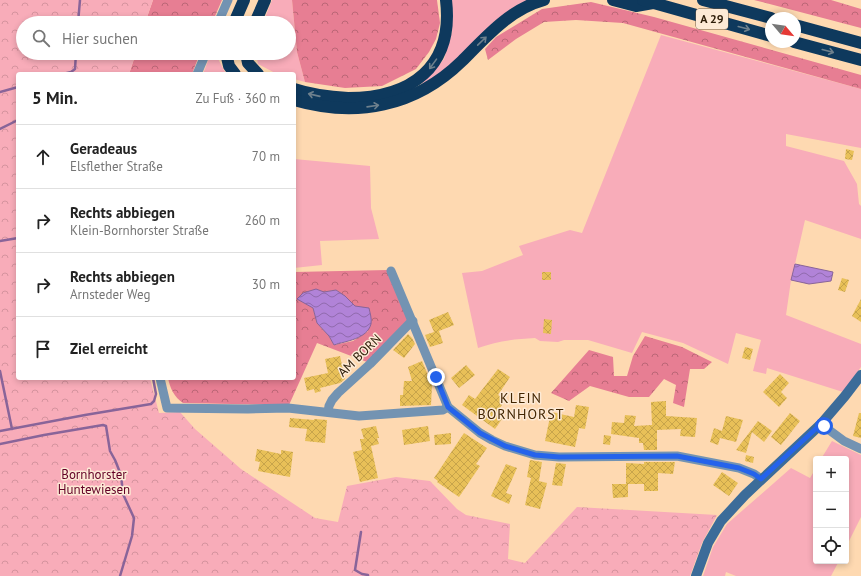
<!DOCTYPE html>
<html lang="de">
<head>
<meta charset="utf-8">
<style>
  :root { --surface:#fff; --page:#f2f2f2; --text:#222; --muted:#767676; --line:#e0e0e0 }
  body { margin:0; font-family:"PT Sans",sans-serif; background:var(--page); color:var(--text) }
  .controls { position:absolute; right:12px; bottom:12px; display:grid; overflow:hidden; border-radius:4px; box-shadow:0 2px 6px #0003 }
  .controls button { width:36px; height:36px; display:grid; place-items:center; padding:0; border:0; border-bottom:1px solid var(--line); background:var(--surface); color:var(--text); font:20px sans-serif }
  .compass { position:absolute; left:765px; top:12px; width:36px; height:36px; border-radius:50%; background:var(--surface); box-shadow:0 2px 6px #0003; rotate:119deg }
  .stop { position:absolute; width:12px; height:12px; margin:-9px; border:3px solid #2563eb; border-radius:50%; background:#fff }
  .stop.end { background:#2563eb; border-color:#fff; box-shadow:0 1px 4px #0008 }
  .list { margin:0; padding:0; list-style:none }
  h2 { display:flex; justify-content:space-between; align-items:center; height:52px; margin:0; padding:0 16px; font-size:17px }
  h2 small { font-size:13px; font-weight:400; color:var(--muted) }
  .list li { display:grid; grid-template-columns:26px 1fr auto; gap:12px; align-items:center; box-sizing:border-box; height:64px; padding:0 16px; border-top:1px solid var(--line) }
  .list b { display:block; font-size:15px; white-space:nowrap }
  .list p { margin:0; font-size:13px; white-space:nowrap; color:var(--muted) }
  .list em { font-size:13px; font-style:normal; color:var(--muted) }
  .icon { flex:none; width:22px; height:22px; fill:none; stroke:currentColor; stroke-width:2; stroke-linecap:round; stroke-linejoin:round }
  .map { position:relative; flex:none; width:861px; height:576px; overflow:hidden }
  .search { position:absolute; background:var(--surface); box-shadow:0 2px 6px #0003; left:16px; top:16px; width:280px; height:44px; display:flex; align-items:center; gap:10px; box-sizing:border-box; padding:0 14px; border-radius:22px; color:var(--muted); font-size:15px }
  .panel { position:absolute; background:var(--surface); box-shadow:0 2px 6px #0003; left:16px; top:72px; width:280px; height:308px; border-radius:4px }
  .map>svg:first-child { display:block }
</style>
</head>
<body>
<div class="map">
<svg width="861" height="576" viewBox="0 0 861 576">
  <defs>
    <pattern id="forest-crowns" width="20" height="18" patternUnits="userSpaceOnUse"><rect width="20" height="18" fill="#e77e93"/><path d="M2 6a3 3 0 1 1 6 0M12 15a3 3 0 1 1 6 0" fill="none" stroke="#bb6676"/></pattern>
    <pattern id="park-crowns" width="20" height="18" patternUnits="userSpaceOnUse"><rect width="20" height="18" fill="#f8acb9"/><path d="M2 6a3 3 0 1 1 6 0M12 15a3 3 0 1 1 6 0" fill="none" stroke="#d5939e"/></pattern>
    <pattern id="water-waves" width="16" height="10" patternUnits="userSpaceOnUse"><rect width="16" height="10" fill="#b183d8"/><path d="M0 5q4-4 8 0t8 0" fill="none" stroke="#906aad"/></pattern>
    <pattern id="building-cross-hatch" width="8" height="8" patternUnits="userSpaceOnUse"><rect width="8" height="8" fill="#e8c058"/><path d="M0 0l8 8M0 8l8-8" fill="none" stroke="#c7a44b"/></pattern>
  </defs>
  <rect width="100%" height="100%" fill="#fed9b1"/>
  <g fill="#f8acb9">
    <polygon points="272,0 292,0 297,52 305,82 294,79 294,74 277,74 258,64 256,53 289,53 289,23 263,23"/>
    <polygon points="451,0 533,0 462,57 418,88 444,59 452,32"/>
    <path d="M661 35 861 89V148L786 134V146L844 161 857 184 859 204 861 206V239L805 220 795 264 791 280 786 315 861 344V367L843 392 767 368 766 374 753 371 761 340 736 333 728 364 683 343 642 332 632 353 588 340H564L558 342 540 341 535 338C515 339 497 341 478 348L462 273 482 271 523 255 519 246 570 230 582 233Z"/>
    <polygon points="211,53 215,53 226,74 203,74"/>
    <polygon points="294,159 370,166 371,208 379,239 320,241 322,265 294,268"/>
    <polygon points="832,441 861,455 861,517 846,547 846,459 821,459"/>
    <polygon points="791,468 810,478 816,468 816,561 839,561 831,576 736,576 726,572 725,576 703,576 713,547 727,524"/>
  </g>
  <g fill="url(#forest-crowns)" fill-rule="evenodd">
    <polygon points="153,0 222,0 212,23 145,23"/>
    <polygon points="292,0 437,0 440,23 436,39 429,52 416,69 382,86 345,88 305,82 297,52"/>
    <polygon points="754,0 831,0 861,9 861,28"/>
    <polygon points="591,2 654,17 861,75 861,89 623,23 576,20 544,22 516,39 488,60 485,49 496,37 542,9"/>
    <polygon points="136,53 200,53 192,74 129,74"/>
    <path d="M388 270 409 321 367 362 317 343 289 405 183 403C174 397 170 388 168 378H294V272ZM336 290C354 302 358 312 368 331L353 341 334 345 329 336 317 323 313 308 324 292Z"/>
    <polygon points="645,336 682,347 712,362 704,369 690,369 684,407 673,403 676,385 664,379 649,397 629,397 590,386 569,401 551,393 589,350 613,357 614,376 627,376 633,356"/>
  </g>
  <polygon fill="url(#park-crowns)" points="0,0 153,0 145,23 23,23 23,53 136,53 129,74 18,74 18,378 150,378 159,413 180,412 195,429 241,469 315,518 338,522 347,486 396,477 430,481 457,509 466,515 510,524 508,559 525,563 577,507 717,515 702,543 690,576 0,576"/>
  <g fill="url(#water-waves)" stroke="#896499">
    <polygon points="795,264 833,272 831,281 809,284 791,280"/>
    <path d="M316 289 324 292 336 290 345 296 355 306 369 308C370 313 372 319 371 324 367 339 346 341 334 345L329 336 317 323 313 308 297 299 303 293Z"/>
  </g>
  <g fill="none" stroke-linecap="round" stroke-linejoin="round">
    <g stroke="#896499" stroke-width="2.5">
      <polyline points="78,23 80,0"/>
      <polyline points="63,74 71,72 75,69 76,53"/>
      <polyline points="0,92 18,87"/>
      <polyline points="0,129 18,120"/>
      <polyline points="0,241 18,238"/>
      <polyline points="0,371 12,429"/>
      <polyline points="0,431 85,415 151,404 154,401 156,394 153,378"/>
      <polyline points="0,444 44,435 103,425 106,426 110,451 115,460 121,475 123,494 134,518 132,536 120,576"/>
      <polyline points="361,532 355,570 362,574 368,575 368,576"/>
    </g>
  </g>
  <g fill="url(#building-cross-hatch)">
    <polygon points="846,149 854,151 852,160 845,159"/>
    <rect x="542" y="272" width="9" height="8"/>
    <polygon points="842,278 849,280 845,292 838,290"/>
    <polygon points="861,299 861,322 852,316"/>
    <polygon points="448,312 454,325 439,331 443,343 430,347 425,335 434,332 429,320"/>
    <polygon points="544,319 552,320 551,334 543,333"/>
    <polygon points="408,334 412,338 415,344 404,358 393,350"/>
    <polygon points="745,347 753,349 750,360 742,358"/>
    <polygon points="340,356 345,379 340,383 320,388 321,391 315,393 314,389 307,391 304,378 328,373 325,359"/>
    <polygon points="422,361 432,385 431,405 400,406 400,395 403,395 404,381 412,381 408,367"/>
    <polygon points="466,365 475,375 459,388 451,378"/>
    <polygon points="498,369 510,377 498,395 503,398 501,402 503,403 496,415 502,419 495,429 462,405 469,395 475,399"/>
    <polygon points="780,374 789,383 781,392 787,398 779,407 763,392"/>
    <polygon points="666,401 666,416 697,418 695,437 680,436 681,429 657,430 657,450 644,450 643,443 639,443 639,438 611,434 612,422 624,423 625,415 636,416 634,426 652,425 651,402"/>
    <polygon points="576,405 589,407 585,429 579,428 575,447 545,441 551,412 574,417"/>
    <polygon points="790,413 800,421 781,445 771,437"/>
    <polygon points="859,413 861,413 861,438 853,436"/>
    <polygon points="726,416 743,420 736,442 720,438 718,445 710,442 714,428 722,431"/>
    <polygon points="290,418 314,420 314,419 327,420 325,443 305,441 307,429 289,427"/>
    <polygon points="758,421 772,431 764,442 752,432 746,453 736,450"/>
    <polygon points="376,426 379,438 377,438 379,444 371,446 378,478 360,482 353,452 362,450 360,439 364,439 361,429"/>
    <polygon points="428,426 430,441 404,445 402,430"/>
    <polygon points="451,433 451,444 435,445 434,435"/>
    <polygon points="464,433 487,448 476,464 480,466 459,497 437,482 438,481 434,478"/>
    <polygon points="604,435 611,436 610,445 603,444"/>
    <polygon points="257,449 281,454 281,450 293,452 290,477 258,471 260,462 255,461"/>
    <polygon points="746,455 754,457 753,463 745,461"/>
    <polygon points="530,460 542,462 539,481 547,483 540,509 525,505 531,478 527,477"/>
    <polygon points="644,462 675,462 673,474 658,473 658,491 644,491 644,484 626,484 626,463 644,464"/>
    <polygon points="556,463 566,464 562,486 552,485"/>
    <polygon points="506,464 517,468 506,493 512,495 509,504 491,496"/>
    <polygon points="722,472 738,483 729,496 713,485"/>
    <polygon points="612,484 628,484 628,497 613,498"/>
  </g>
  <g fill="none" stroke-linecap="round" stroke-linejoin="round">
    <g stroke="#7393b2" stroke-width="9">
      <polyline points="218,23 228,0"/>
      <polyline points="197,74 206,53"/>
      <polyline points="391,271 448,407 480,433 492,440 505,446 535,455 559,457 677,456 739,468 754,474 761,479"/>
      <polyline points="160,378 167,408 248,409 288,408 359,416 443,410 448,407"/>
      <polyline points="328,412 329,406 332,400 338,393 370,364 410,323 413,321"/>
      <polyline points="821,424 844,441 861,449"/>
    </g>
    <polyline stroke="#3c6c99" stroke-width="10" points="696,576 708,543 721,521 745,495 821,424 845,396 861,375"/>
    <g stroke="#0e395d" stroke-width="12">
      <polyline points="613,0 636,6 653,3"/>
      <polyline points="643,0 771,36"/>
      <polyline points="703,0 771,18"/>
      <polyline points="234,23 244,0"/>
      <polyline points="255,23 265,0"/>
      <polyline points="795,25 861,43"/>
      <polyline points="794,42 861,60"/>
      <polyline points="226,53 229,66 235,74"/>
      <polyline points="246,53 248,63 258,74"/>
      <path d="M294 89C312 95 329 97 348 98 411 98 454 67 446 0"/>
      <path d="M294 100C356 118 415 107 462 61 486 37 510 9 544 0"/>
    </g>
  </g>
  <defs><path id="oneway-shaft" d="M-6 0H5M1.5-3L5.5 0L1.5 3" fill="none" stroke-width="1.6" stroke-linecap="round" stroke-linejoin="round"/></defs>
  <g stroke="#6e808d">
    <use href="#oneway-shaft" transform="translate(744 28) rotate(15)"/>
    <use href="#oneway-shaft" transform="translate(482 41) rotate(-44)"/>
    <use href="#oneway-shaft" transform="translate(828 51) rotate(15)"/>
    <use href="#oneway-shaft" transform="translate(433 64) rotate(126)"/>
    <use href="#oneway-shaft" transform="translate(314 95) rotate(-167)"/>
    <use href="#oneway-shaft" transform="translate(373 106) rotate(-8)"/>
  </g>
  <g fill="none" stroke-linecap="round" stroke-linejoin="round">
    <polyline stroke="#2563eb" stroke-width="5" points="436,377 448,407 480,433 505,446 535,455 559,457 677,456 739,468 754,474 761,479 821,424 824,426"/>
  </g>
  <g text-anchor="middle" stroke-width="3" stroke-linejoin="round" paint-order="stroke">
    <rect fill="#fdead6" stroke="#6b5945" stroke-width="1" x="696" y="9" width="32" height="20" rx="3"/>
    <g font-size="12" font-weight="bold" fill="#2c1b07">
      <text x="712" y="23">A 29</text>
    </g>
    <g font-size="13" fill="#2c1b07" stroke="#fdead6">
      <text transform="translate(359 355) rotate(-44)" y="5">AM BORN</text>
    </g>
    <g font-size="13" fill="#630026" stroke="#fdead6">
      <text x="94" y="479">Bornhorster<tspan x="94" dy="15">Huntewiesen</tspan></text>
    </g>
    <g font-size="14" letter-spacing="1" fill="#422500" stroke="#fdead6">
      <text x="521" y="403">KLEIN<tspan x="521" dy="16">BORNHORST</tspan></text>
    </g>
  </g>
</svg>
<div class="controls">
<button>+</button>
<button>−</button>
<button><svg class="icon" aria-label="locate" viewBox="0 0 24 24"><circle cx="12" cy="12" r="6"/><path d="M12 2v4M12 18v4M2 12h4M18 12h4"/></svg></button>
</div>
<svg class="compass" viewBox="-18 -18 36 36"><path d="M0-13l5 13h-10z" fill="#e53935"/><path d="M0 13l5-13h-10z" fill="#767676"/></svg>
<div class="stop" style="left:824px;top:426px"></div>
<div class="stop end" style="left:436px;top:377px"></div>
<div class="search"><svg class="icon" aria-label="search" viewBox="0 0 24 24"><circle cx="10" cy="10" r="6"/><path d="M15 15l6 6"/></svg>Hier suchen</div>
<section class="panel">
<h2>5 Min.<small>Zu Fuß · 360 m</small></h2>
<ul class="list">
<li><svg class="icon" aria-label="ahead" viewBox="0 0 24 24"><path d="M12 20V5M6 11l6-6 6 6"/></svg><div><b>Geradeaus</b><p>Elsflether Straße</p></div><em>70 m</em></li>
<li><svg class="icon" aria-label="right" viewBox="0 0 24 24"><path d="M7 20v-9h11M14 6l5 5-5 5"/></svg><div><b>Rechts abbiegen</b><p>Klein-Bornhorster Straße</p></div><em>260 m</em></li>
<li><svg class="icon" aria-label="right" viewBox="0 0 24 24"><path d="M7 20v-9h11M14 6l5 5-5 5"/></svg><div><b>Rechts abbiegen</b><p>Arnsteder Weg</p></div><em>30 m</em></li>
<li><svg class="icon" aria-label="arrive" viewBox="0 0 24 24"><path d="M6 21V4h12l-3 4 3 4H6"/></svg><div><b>Ziel erreicht</b></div></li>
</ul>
</section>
</div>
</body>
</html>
